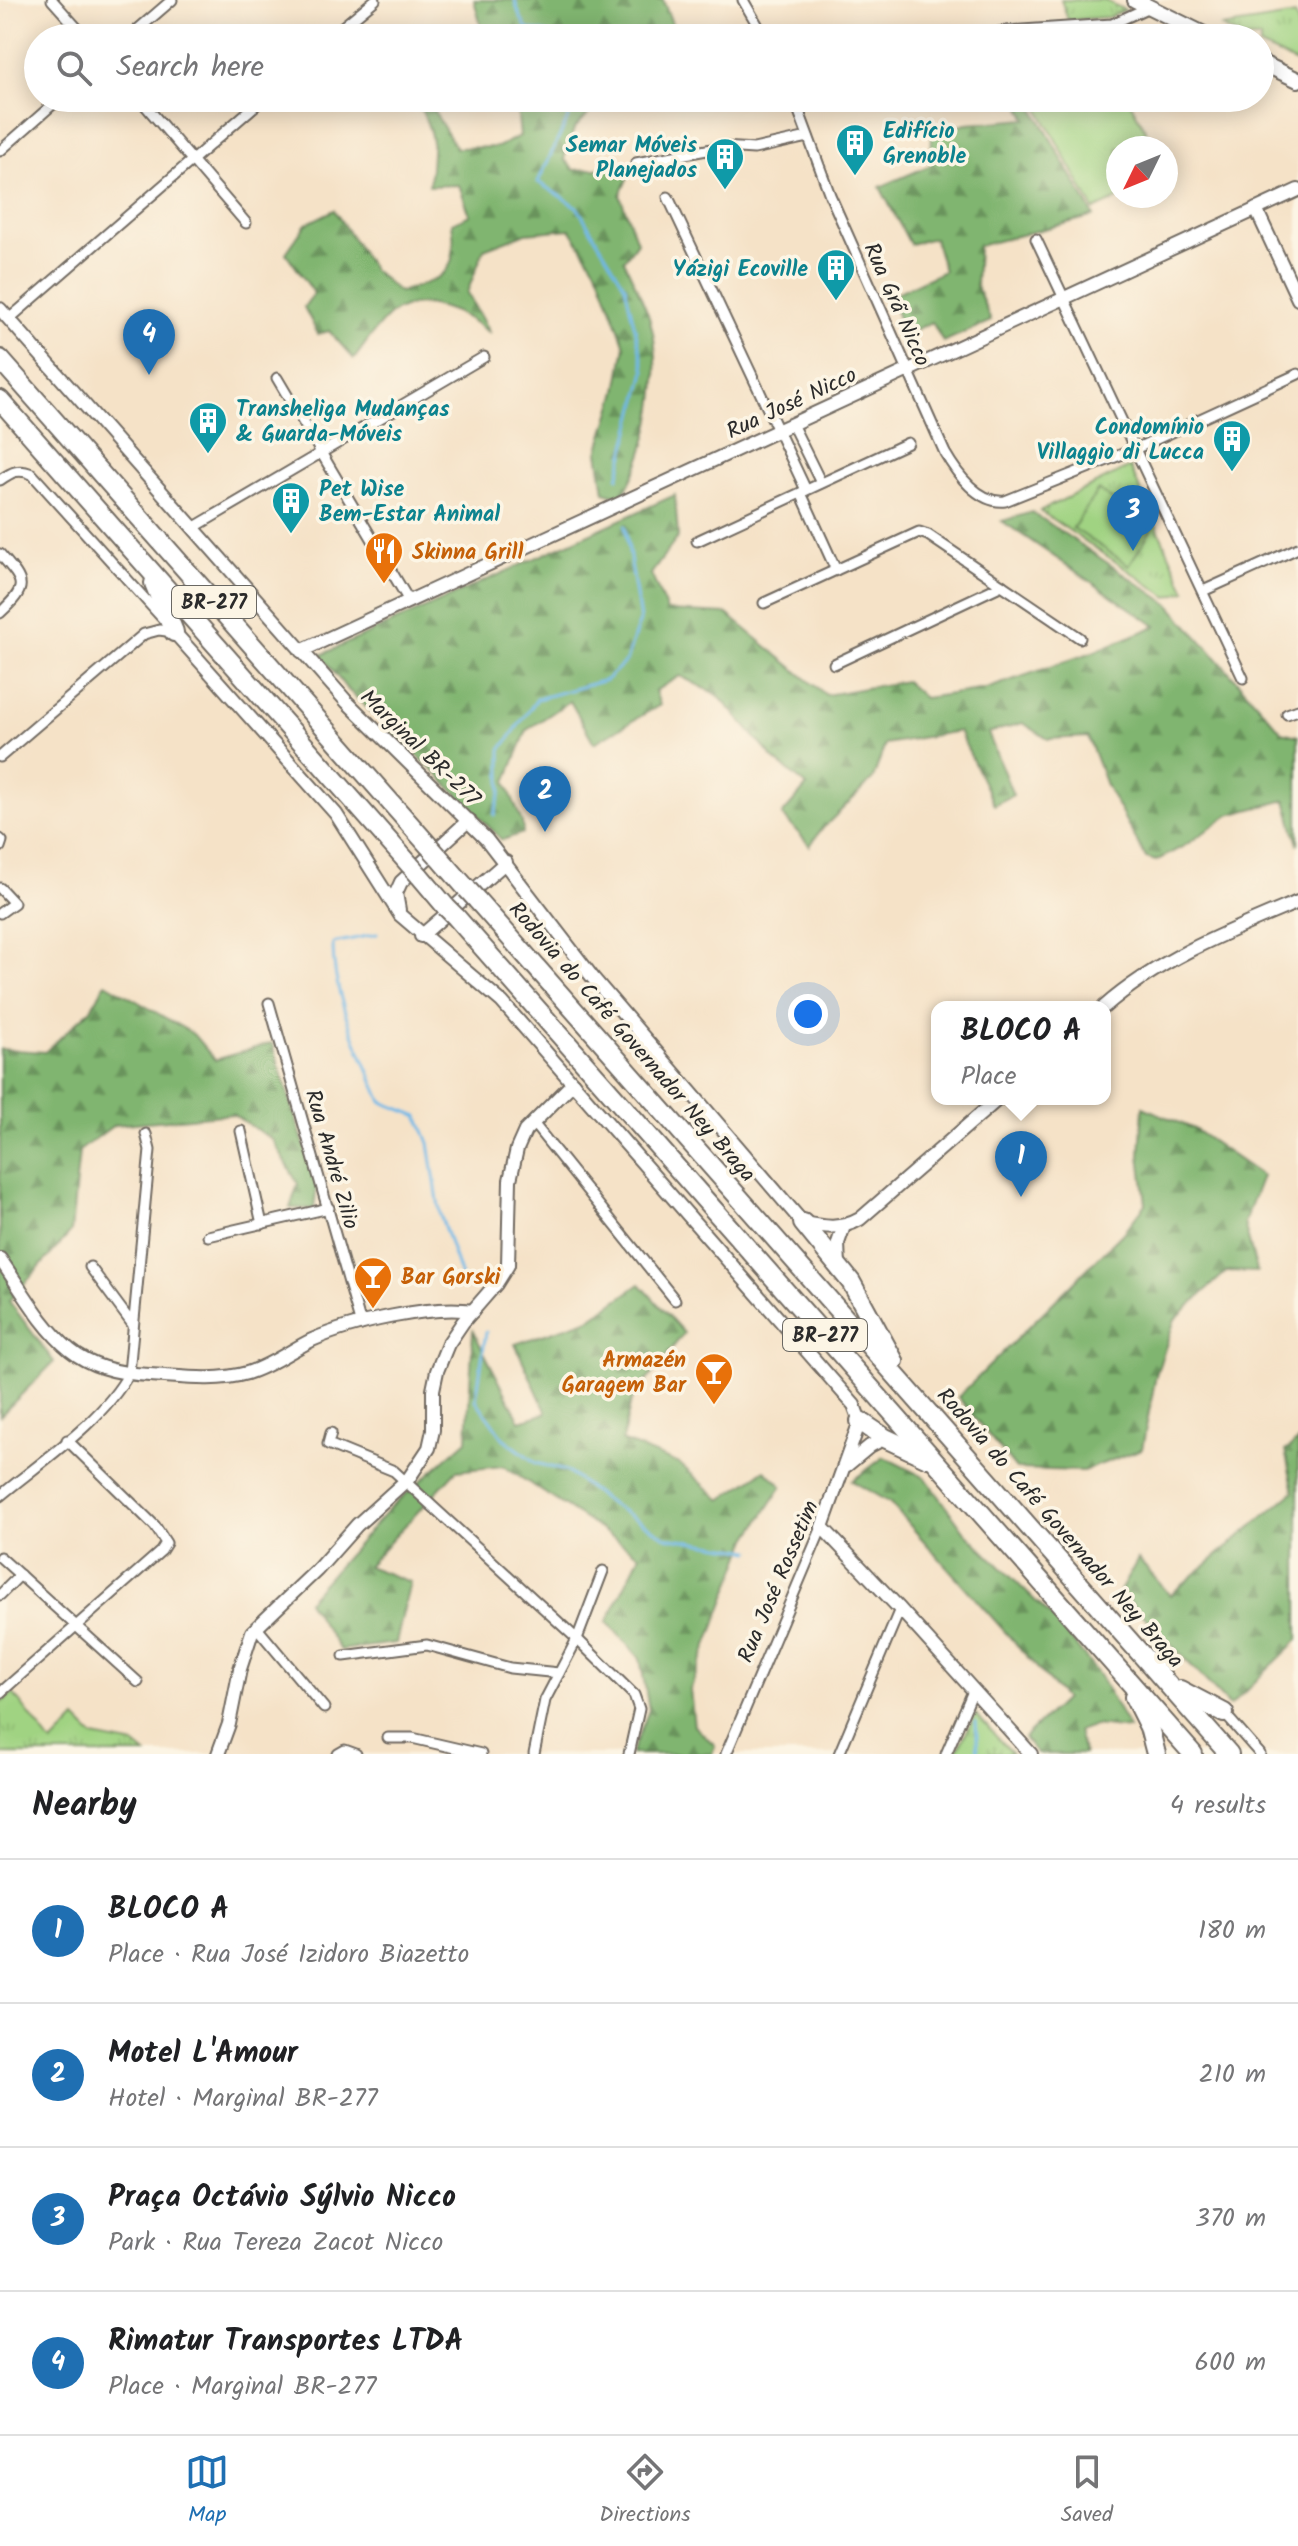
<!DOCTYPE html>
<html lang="en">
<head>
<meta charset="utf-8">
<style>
  :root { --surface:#fff; --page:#f6f6f6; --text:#202124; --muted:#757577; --line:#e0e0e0; --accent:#1f6fb2 }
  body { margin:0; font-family:Kalam,sans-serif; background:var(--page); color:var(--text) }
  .compass { position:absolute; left:1106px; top:136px; width:72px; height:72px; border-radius:50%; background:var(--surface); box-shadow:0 4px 20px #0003; rotate:227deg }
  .you { position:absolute; left:808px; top:1014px; width:28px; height:28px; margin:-20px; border:6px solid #fff; border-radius:50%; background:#1a73e8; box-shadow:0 0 0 12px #1a73e833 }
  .badge { display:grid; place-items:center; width:52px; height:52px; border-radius:50%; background:var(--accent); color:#fff; font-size:26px; font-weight:700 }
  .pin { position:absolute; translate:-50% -66px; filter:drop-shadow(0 2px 4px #0008) }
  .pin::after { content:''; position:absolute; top:42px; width:28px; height:24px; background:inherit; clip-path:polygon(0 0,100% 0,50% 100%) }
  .popup { position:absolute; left:931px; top:1001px; width:180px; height:104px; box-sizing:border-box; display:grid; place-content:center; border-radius:16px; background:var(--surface); filter:drop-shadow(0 2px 6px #0005); font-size:26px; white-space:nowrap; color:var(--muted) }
  .popup b { font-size:30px; color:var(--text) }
  .popup::after { content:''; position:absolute; left:50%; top:100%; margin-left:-16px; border:16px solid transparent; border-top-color:var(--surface) }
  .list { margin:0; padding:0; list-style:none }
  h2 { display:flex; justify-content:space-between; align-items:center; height:104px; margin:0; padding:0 32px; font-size:34px }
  h2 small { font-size:26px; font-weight:400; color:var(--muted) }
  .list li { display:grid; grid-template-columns:52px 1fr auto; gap:24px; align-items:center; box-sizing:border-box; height:144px; padding:0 32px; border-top:2px solid var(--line) }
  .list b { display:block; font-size:30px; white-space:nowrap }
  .list p { margin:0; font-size:26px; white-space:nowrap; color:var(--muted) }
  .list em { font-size:26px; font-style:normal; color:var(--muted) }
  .icon { flex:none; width:44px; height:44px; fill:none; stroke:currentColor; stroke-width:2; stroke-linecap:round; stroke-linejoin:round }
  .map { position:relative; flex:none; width:1298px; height:1754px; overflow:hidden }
  .search { position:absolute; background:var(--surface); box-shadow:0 4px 20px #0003; left:24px; right:24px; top:24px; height:88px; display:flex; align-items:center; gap:20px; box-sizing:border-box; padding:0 28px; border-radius:44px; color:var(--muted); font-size:30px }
  .sheet { height:680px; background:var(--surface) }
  nav { display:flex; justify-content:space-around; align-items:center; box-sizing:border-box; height:112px; border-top:2px solid var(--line); background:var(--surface); font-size:22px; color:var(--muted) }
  nav a { display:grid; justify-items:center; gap:4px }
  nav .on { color:var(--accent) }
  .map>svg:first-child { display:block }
</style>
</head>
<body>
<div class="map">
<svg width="1298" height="1754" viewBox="0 0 1298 1754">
  <defs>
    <pattern id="forest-firs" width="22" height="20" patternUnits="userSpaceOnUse" patternTransform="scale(2)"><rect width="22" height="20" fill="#80b570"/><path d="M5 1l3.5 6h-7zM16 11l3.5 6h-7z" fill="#69935c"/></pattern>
    <pattern id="park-tufts" width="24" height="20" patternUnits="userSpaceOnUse" patternTransform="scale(2)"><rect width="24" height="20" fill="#a0d382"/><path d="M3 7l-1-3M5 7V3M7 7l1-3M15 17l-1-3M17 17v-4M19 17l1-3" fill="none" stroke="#8ab570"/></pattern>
  </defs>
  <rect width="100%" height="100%" fill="#fcf5e5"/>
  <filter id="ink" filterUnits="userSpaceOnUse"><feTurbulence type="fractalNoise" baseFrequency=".0125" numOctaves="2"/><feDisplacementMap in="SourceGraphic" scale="16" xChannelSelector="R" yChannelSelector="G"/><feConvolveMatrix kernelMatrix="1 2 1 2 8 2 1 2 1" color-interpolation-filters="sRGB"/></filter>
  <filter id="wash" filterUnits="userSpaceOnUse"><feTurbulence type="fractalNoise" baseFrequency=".006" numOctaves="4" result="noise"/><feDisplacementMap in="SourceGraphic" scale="32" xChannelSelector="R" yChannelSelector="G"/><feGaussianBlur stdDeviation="1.8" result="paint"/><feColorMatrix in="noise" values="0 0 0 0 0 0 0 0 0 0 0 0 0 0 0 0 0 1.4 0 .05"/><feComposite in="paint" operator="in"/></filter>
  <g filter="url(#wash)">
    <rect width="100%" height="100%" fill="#f5e2c7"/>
    <g fill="url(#forest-firs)" stroke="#56704e" stroke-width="2">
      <polygon points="474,0 663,0 675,31 670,38 474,38 482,30"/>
      <path d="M516 98H604L574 129 564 159 574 170 632 167 620 195 637 242 624 260C632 279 643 298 649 317 666 371 651 449 622 497L604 492 598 452 617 391 625 346 599 274 570 229 526 233 484 249 467 293 490 334C465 313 421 291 391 314 377 325 365 345 354 359L329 331 318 334 304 307 314 293 286 253 306 224 334 210 373 270 399 292C445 278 459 274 452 223L470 215 459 185 429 186C433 147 437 137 417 103L428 101 456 148 498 147 520 136Z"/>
      <polygon points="1016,98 1028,98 1094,216 978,246 976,285 991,321 943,342 932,322 904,335 890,296 944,271 934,238 910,244 880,187 931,165 932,133 966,124 1027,119"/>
      <polygon points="675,495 678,537 651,574 667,611 727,614 826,695 905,681 924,698 986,689 1093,652 1156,626 1002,521 1032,512 1170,605 1282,732 1298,736 1298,845 1286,800 1229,815 1186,845 1156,861 1146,858 1106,785 1088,737 1048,739 1023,723 988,733 1013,795 994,805 959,731 885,744 873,779 820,831 810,846 782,815 807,786 774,759 718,695 680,676 655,691 660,705 594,743 570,701 527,730 506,782 522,822 523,833 502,840 440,777 345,687 321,655"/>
      <polygon points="106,983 193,1034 215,1060 272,1043 317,1185 314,1209 290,1208 298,1184 273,1140 232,1114 114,1125 79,1151 71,1232 9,1301 54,1362 0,1416 0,1049 45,1052 91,1009"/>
      <polygon points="1143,1107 1194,1129 1262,1176 1244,1223 1257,1272 1227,1271 1175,1319 1156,1375 1142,1449 1083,1471 1016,1469 958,1397 1122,1234 1146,1204 1140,1155"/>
      <polygon points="640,1284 684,1333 631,1401 622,1441 680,1464 721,1500 765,1470 782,1486 748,1539 690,1690 694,1726 715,1745 712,1754 631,1754 649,1710 640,1658 607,1622 640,1555 503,1466 456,1471 367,1566 410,1582 396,1643 340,1650 307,1601 389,1509 467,1440 473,1331 520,1421 547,1413 515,1344 590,1319"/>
      <polygon points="1298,1441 1298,1640 1230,1706 1120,1591 1138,1559 1170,1595 1294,1491 1285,1451"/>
      <polygon points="884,1457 926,1478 965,1532 1058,1623 1099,1675 1129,1729 1095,1725 1078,1731 1084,1754 1037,1754 1024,1738 1065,1699 890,1503 852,1481"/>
    </g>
    <g fill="url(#park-tufts)" stroke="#667f56" stroke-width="2">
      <polygon points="1061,0 1104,0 1125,10 1109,17 1068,20"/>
      <polygon points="1295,15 1298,23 1298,64 1260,46 1260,38 1243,38 1222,27"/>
      <polygon points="1130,467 1186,591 1168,597 1040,511"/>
      <polygon points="13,1693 52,1744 76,1719 94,1737 135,1745 146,1754 0,1754 0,1704"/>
      <polygon points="976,1714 1012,1754 955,1754"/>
    </g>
    <g fill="#a0d382" stroke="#667f56" stroke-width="2">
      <polygon points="1033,98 1128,98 1155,148 1118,148 1118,196 1124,196 1094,210"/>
      <polygon points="1098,490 1153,527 1129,565 1073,528"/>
    </g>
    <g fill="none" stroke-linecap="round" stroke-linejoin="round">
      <g stroke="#70b8e7" stroke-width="3">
        <polyline points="515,0 519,14 527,29 568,38"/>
        <polyline points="570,98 570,114 538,182 577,207 625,286 645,371 618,478"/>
        <polyline points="494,815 501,792 501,750 537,699 606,680 626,661 640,620 625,526"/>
        <path d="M377 934 333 943C332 998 361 1052 382 1102L418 1116 429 1143 440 1214 464 1286"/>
        <polyline points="486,1332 476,1400 503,1438 536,1463 566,1471 609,1503 666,1537 751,1551"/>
        <polyline points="976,1722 978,1754"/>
      </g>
    </g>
  </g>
  <g filter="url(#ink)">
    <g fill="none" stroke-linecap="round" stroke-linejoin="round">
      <g stroke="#726b62" stroke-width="13">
        <g id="minor">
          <polyline points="52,0 86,38"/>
          <polyline points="743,0 765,38"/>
          <polyline points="128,38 172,0"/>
          <polyline points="329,38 375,0"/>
          <polyline points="966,38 1006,31 1112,24 1149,7"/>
          <polyline points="139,98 246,223"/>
          <path d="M794 98 830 195 945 453C957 474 979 504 1005 501L1135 449 1298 374"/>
          <polyline points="0,151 60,98"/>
          <polyline points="636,163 723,147 754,149 808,137"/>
          <polyline points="668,197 806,490"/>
          <polyline points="1036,239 1243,678"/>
          <polyline points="9,319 264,98"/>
          <polyline points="277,378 409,601"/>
          <polyline points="792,424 821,483"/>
          <path d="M0 480C12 472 18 468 32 474L164 620"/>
          <polyline points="801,493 836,570"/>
          <polyline points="193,528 484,357"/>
          <polyline points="697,541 908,443"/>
          <path d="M0 554C25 583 29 586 0 613"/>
          <polyline points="1203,591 1298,548"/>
          <polyline points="764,603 919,532 928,535 1080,638"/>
          <polyline points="834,664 1002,585"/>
          <polyline points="1287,714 1298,710"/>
          <polyline points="0,757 144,634 159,630 174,632"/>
          <polyline points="0,839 2,841 0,847"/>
          <polyline points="0,888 14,903 0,913"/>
          <polyline points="269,1003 361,1325"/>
          <polyline points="533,1123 675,1300"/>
          <polyline points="241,1131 262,1224"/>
          <polyline points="208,1236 329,1208"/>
          <polyline points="90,1267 133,1325"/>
          <polyline points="331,1433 328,1444 394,1471 577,1639 634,1695 639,1709 629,1754"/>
          <path d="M0 1496C42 1461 103 1421 129 1373L150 1150 146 1134"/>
          <polyline points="0,1557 138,1682"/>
          <polyline points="0,1595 20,1575"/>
          <polyline points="257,1628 324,1708"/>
          <polyline points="344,1656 427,1645 510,1668 559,1673"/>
          <polyline points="0,1693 161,1551 166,1543 155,1526 67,1440"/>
          <polyline points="1224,1713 1260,1754"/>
          <polyline points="388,1738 412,1738 481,1754"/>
          <polyline points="338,1754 345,1750 356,1754"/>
          <polyline points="534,1754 545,1700 577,1639 603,1571"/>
          <polyline points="726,1754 822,1527"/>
          <polyline points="839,1754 900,1609"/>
          <polyline points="946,1754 973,1691"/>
        </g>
      </g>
      <g stroke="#726b62" stroke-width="16">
        <g id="tertiary">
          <polyline points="1256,209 1298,299"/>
          <path d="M0 309 347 702 486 839 593 978 803 1223C824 1227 841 1230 860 1219L998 1099"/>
          <polyline points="174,632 336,814 400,915 502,1002 854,1405 860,1421 822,1527 900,1609 1031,1754"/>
          <polyline points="301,651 1298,190"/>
          <polyline points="399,910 396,893 401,882 469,820"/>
          <polyline points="421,936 506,862"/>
          <path d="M1104 1007C1160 958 1229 931 1298 902"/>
          <path d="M0 1259C22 1290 41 1326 70 1350 92 1368 123 1374 150 1375 183 1377 216 1382 247 1373 271 1366 291 1350 312 1340 350 1323 432 1304 473 1311"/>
          <polyline points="839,1266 838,1243 844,1226"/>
          <polyline points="847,1465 870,1446 885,1438"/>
          <polyline points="218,1754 229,1724 240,1669 252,1632 317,1570 357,1525 409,1478 429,1448 433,1430 433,1390 437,1371 448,1344 463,1322 496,1284 508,1265 510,1180 517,1149 525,1131 573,1083"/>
        </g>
      </g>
      <g stroke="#726b62" stroke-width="18">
        <g id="primary">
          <polyline points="1135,0 1212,38"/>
          <polyline points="1260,62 1298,80"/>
        </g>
      </g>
      <g stroke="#726b62" stroke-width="22">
        <g id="motorway">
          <polyline points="0,359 429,846"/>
          <polyline points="0,400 410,865"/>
          <polyline points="154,583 174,632"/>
          <polyline points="438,856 467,889"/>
          <polyline points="419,875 446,907"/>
          <polyline points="477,900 1229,1754"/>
          <polyline points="456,917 1193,1754"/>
          <polyline points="803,1223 851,1282 894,1361"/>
          <polyline points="860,1421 885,1438 928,1458"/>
          <polyline points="1180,1690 1224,1713"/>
          <polyline points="1134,1697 1149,1727 1156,1754"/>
        </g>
      </g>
      <use href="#minor" stroke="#fff" stroke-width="9"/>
      <use href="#tertiary" stroke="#fff" stroke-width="12"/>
      <use href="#primary" stroke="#fff" stroke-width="14"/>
      <use href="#motorway" stroke="#fff" stroke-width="18"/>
      <g stroke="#726b62" stroke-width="22" stroke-linecap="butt">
        <g id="motorway-bridge">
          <polyline points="429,846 438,856"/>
          <polyline points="410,865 419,875"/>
          <polyline points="467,889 477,900"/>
          <polyline points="446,907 456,917"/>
        </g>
      </g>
      <use href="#motorway-bridge" stroke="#fff" stroke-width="18"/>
    </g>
  </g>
  <defs>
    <g id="building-pin" transform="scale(2)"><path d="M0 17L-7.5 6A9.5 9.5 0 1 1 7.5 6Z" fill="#0f9aa8" stroke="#fcf5e5"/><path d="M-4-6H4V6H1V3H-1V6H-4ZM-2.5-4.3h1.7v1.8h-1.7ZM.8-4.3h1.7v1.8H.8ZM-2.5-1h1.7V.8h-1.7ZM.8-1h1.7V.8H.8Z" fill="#fff"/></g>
    <g id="restaurant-pin" transform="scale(2)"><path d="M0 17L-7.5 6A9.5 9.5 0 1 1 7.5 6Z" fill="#e8710a" stroke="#fcf5e5"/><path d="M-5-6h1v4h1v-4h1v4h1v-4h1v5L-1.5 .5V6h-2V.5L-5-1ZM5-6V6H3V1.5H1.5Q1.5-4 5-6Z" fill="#fff"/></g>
    <g id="bar-pin" transform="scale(2)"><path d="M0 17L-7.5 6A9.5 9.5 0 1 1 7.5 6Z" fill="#e8710a" stroke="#fcf5e5"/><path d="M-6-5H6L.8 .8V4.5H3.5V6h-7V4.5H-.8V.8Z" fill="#fff"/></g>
  </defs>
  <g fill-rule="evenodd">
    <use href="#building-pin" x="855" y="143"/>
    <use href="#building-pin" x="725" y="157"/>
    <use href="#building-pin" x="836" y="268"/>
    <use href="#building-pin" x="208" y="421"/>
    <use href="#building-pin" x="1232" y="439"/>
    <use href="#building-pin" x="291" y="501"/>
    <use href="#restaurant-pin" x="384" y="551"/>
    <use href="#bar-pin" x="373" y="1276"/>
    <use href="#bar-pin" x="714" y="1372"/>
  </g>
  <g text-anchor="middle" stroke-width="7" stroke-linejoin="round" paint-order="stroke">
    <g fill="#fcf5e5" stroke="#6a6863" stroke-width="2">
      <rect x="172" y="586" width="84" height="32" rx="6"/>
      <rect x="783" y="1319" width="84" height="32" rx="6"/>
    </g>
    <g font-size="20" font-weight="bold" fill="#2b2b2b">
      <text x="214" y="609">BR-277</text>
      <text x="825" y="1342">BR-277</text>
    </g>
    <g font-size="22" font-weight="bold" fill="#0d838f" stroke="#fcf5e5" text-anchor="start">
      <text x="883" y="138">Edifício<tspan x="883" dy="25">Grenoble</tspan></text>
      <text x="697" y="152" text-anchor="end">Semar Móveis<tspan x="697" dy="25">Planejados</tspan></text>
      <text x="808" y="276" text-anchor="end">Yázigi Ecoville</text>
      <text x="236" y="416">Transheliga Mudanças<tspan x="236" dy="25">&amp; Guarda-Móveis</tspan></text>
      <text x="1204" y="434" text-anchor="end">Condomínio<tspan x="1204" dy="25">Villaggio di Lucca</tspan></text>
      <text x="319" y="496">Pet Wise<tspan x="319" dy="25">Bem-Estar Animal</tspan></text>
    </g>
    <g font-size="22" fill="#2b2b2b" stroke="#fcf5e5">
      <text transform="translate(898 304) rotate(66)" y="8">Rua Grã Nicco</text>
      <text transform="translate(791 402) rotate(-25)" y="8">Rua José Nicco</text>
      <text transform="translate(421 747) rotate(44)" y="8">Marginal BR-277</text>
      <text transform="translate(633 1041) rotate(49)" y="8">Rodovia do Café Governador Ney Braga</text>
      <text transform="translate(333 1159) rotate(74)" y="8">Rua André Zilio</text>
      <text transform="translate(1061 1527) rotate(49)" y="8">Rodovia do Café Governador Ney Braga</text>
      <text transform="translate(777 1581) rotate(-67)" y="8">Rua José Rossetim</text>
    </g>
    <g font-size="22" font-weight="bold" fill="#c56008" stroke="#fcf5e5" text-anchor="start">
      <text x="412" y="559">Skinna Grill</text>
      <text x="401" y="1284">Bar Gorski</text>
      <text x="686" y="1367" text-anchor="end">Armazén<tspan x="686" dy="25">Garagem Bar</tspan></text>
    </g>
  </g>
</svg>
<svg class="compass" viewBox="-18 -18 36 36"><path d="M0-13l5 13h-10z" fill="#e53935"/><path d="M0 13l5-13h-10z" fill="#757577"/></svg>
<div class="you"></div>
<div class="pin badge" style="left:1021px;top:1197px">1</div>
<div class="popup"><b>BLOCO A</b>Place</div>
<div class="pin badge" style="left:545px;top:832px">2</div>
<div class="pin badge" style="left:1133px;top:551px">3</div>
<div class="pin badge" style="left:149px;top:375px">4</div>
<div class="search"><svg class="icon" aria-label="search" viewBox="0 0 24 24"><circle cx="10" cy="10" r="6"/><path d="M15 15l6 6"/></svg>Search here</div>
</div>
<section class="sheet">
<h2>Nearby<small>4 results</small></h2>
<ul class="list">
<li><span class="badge">1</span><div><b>BLOCO A</b><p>Place · Rua José Izidoro Biazetto</p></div><em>180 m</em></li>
<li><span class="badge">2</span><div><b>Motel L'Amour</b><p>Hotel · Marginal BR-277</p></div><em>210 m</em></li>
<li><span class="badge">3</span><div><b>Praça Octávio Sýlvio Nicco</b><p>Park · Rua Tereza Zacot Nicco</p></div><em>370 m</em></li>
<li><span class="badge">4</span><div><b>Rimatur Transportes LTDA</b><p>Place · Marginal BR-277</p></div><em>600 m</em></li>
</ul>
</section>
<nav>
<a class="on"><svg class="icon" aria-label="map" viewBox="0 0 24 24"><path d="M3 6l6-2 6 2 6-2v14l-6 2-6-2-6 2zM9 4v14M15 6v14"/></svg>Map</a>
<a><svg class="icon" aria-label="directions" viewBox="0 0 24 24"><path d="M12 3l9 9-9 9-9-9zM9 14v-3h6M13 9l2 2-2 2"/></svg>Directions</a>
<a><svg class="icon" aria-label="saved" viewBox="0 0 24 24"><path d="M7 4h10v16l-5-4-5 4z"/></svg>Saved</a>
</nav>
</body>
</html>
